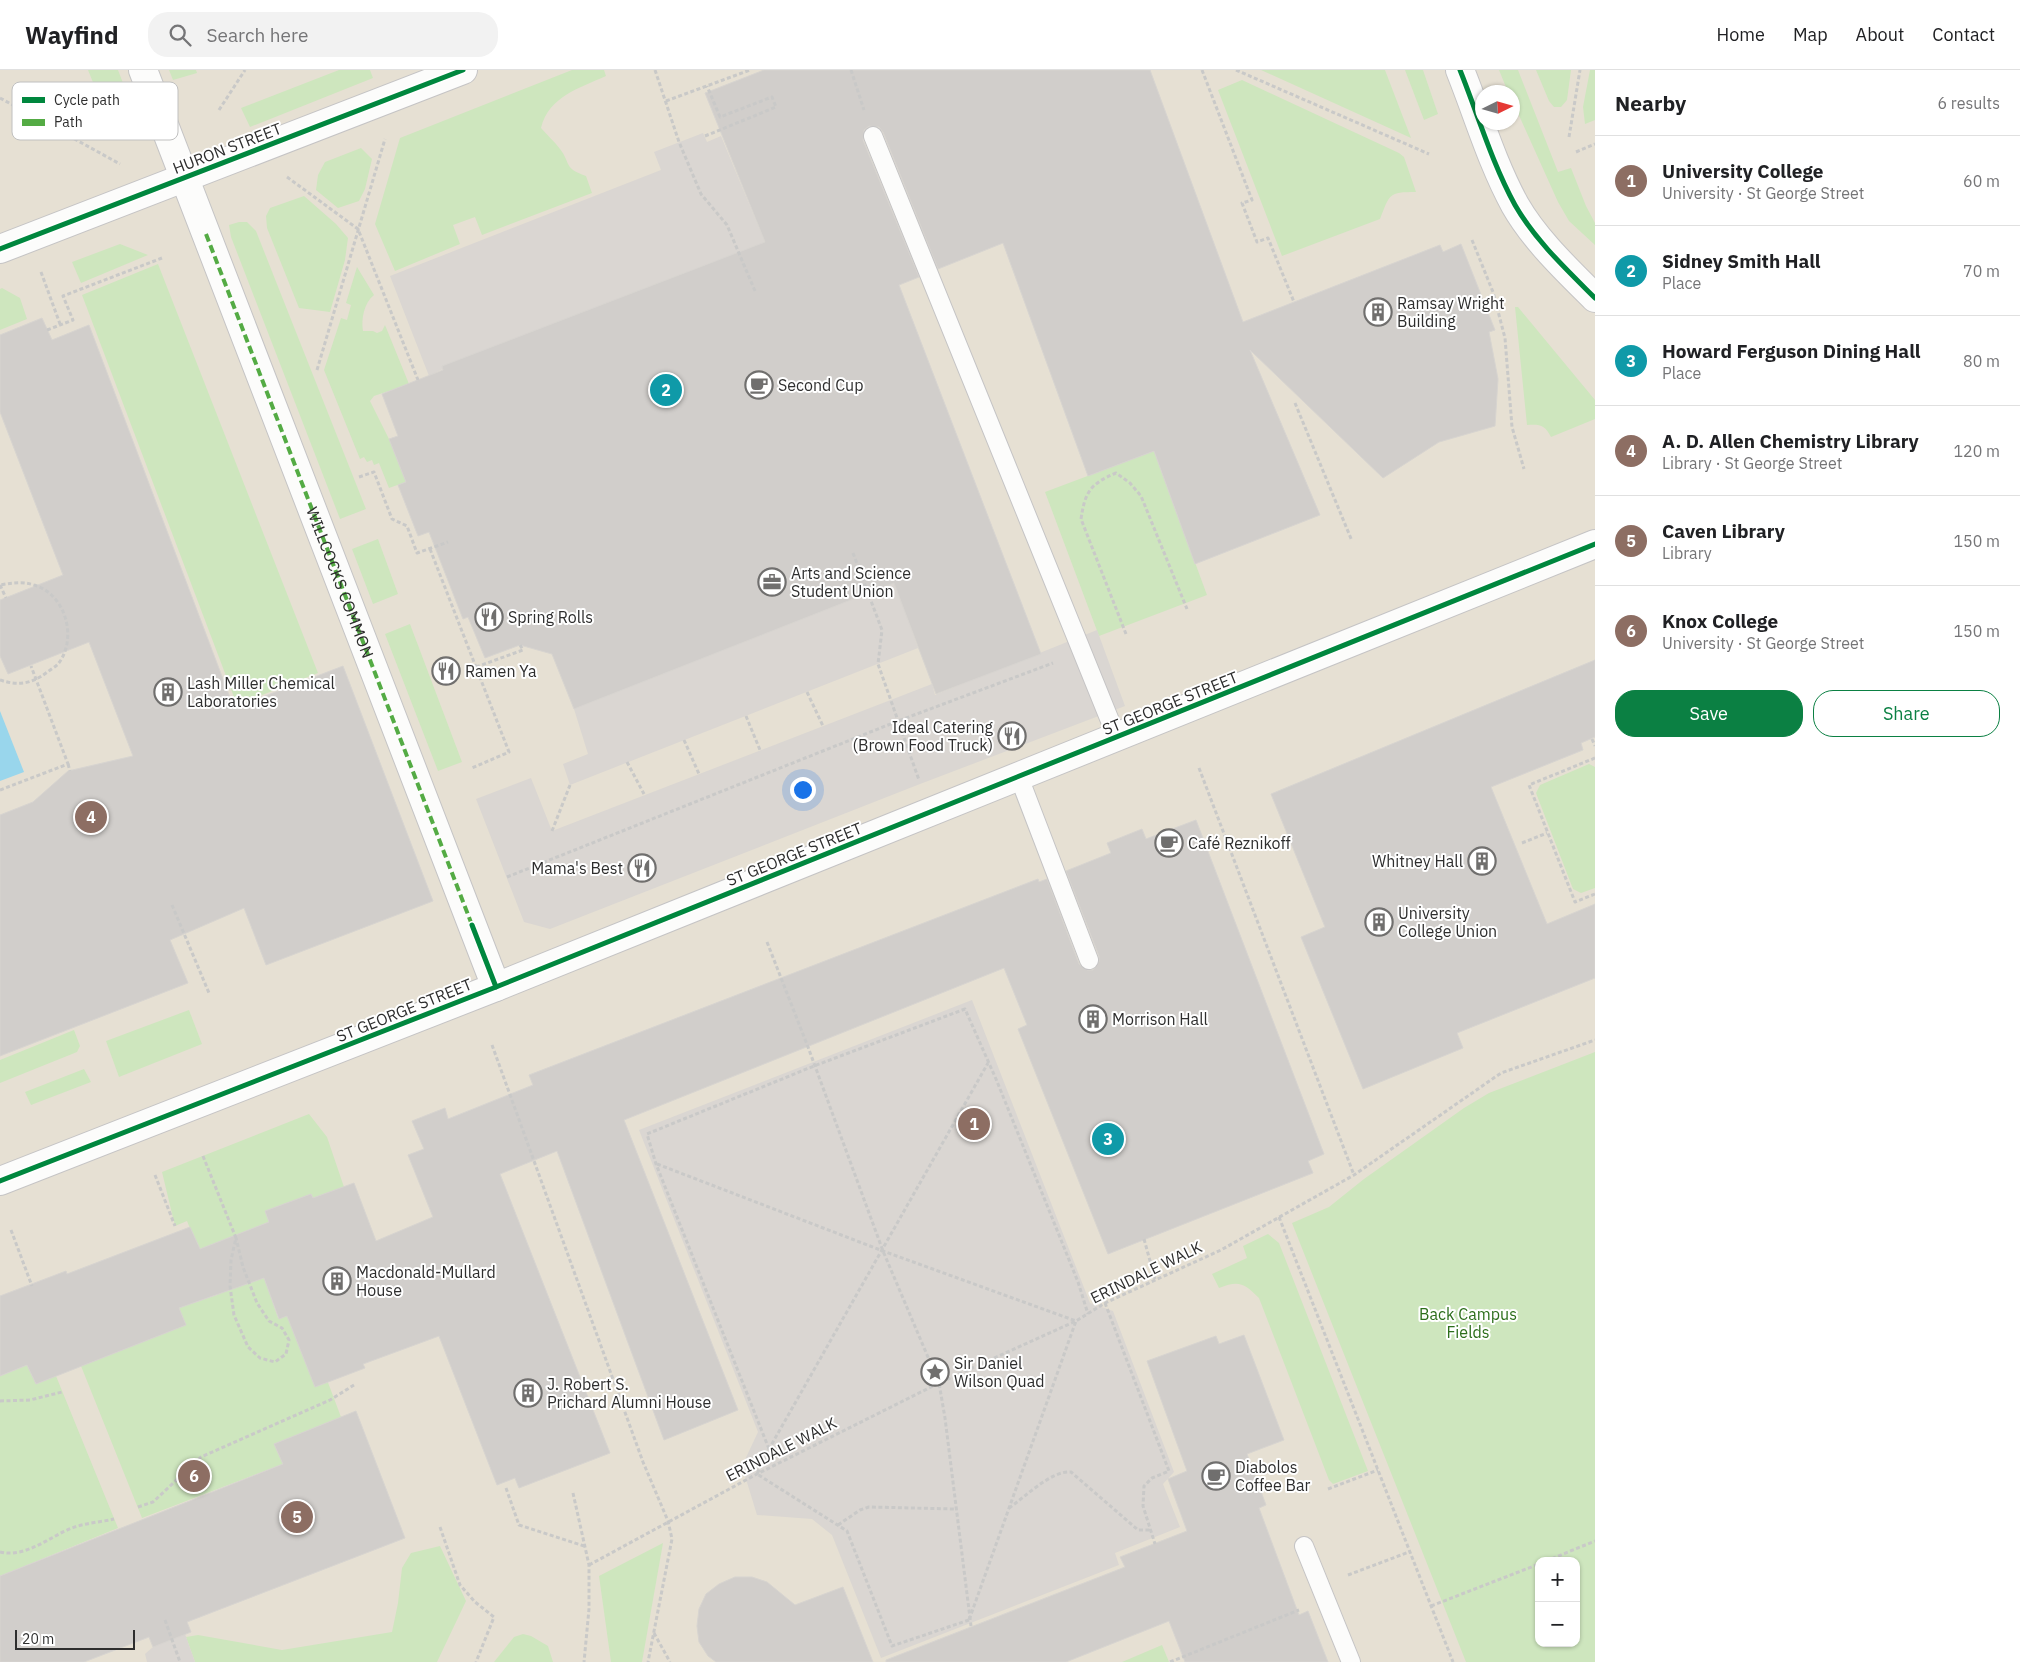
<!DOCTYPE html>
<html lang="en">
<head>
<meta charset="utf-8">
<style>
  :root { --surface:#fff; --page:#f2f2f2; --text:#202124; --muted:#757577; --line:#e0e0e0; --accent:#0b8043 }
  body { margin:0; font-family:"IBM Plex Sans",sans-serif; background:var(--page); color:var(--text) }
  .controls { position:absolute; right:15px; bottom:15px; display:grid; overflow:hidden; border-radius:10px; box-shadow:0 1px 4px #0004 }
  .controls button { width:45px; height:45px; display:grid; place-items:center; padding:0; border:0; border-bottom:1px solid var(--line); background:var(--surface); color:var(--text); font:25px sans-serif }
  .compass { position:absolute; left:1475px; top:15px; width:45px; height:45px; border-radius:50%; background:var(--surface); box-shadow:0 1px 4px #0004; rotate:85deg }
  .scale { position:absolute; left:15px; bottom:12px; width:120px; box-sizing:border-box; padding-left:5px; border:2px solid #2e2e2e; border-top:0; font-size:14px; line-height:18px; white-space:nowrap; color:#2e2e2e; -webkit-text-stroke:4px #fff; paint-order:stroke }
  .you { position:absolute; left:802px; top:719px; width:18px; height:18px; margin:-12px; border:4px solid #fff; border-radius:50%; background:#1a73e8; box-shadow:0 0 0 8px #1a73e833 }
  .badge { display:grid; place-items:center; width:32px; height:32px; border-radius:50%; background:var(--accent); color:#fff; font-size:16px; font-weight:700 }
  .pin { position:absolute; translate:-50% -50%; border:2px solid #fff; box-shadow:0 1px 5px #0006 }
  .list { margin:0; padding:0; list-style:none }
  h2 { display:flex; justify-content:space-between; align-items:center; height:65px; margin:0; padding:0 20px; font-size:21px }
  h2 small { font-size:16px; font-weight:400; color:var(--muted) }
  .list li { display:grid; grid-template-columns:32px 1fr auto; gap:15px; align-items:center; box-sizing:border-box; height:90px; padding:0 20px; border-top:1px solid var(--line) }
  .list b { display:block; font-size:19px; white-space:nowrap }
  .list p { margin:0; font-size:16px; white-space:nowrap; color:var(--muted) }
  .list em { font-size:16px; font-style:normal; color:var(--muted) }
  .actions { display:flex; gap:10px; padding:15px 20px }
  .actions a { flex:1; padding:11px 0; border:1px solid var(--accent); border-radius:20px; text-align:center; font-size:18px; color:var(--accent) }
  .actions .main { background:var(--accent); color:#fff }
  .icon { flex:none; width:28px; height:28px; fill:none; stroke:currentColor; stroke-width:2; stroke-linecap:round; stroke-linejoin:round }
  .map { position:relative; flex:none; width:1595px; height:1592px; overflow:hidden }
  header { display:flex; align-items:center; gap:30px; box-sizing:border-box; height:70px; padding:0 25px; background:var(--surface); border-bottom:1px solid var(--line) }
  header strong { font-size:24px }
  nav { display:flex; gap:28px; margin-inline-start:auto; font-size:18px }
  .search { width:350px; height:45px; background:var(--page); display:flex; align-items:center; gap:12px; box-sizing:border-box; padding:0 18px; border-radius:20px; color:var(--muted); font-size:19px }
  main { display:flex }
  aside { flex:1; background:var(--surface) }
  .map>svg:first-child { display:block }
</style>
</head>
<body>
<header>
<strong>Wayfind</strong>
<div class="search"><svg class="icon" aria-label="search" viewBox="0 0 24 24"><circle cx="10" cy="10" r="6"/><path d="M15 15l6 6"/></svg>Search here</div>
<nav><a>Home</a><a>Map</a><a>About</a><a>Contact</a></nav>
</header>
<main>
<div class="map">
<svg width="1595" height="1592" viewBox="0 0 1595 1592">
  <rect width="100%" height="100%" fill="#ece8e4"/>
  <path fill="#e6e0d3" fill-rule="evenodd" d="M0 0H1595V1592H0ZM1482 22H1512V52H1482ZM1539 1491H1576V1573H1539Z"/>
  <g fill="#cee6be" fill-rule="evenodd">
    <polygon points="88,0 118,0 128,26 103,37"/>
    <polygon points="169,0 196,0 197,3 173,10"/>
    <polygon points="339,0 370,0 373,8 250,57 241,38"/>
    <path d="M572 0H604L606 6C580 18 549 26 541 58 547 65 554 71 560 79 571 93 563 98 586 106L592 123 482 165 475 147 453 155 460 174 395 201 375 154 400 68Z"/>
    <polygon points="1261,0 1385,0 1411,68"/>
    <polygon points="1405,0 1423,0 1438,44 1424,50"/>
    <polygon points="1499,0 1518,0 1558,102 1571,98 1586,136 1595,153 1595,175 1569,151 1558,132 1513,32 1512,22 1508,22"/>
    <polygon points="1536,0 1571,0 1567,30 1561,37 1554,37 1549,31"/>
    <polygon points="1590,0 1595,0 1595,50 1585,54 1583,37"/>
    <path d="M1242 10 1399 83 1404 87 1416 122C1388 122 1390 124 1380 149L1282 186 1218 20Z"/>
    <polygon points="361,78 372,89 365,119 359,131 338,138 316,120 318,105 325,92"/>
    <polygon points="304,126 336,154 348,168 345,190 330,242 299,238 267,158 266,146 270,138"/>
    <polygon points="239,152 247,152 256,161 366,439 340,449 231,167 229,155"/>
    <polygon points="120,174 148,185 81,213 72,192"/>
    <polygon points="158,194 318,603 237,635 82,225"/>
    <path d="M357 197 374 225C364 233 361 249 363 261H373L377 263 382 261 385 255 409 314 374 326 370 331 389 369 406 412 389 418 379 393 374 395 372 390 367 392 364 387 360 389 324 300 341 248 347 250 351 235 346 233Z"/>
    <polygon points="2,218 20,228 27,249 0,260 0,219"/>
    <path d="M1515 237H1518L1595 330V349L1551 367C1545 355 1540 354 1527 355Z"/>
    <polygon points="1154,381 1207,525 1099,566 1045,422"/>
    <polygon points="378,469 398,524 373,534 352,479"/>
    <polygon points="410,554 462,692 438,701 385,564"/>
    <polygon points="1589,694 1595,697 1595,818 1581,823 1573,819 1536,723 1540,715"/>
    <polygon points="189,940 202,974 119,1007 106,971"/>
    <polygon points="74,960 80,976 77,982 0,1013 0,990"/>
    <path d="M1595 982V1592H1466L1292 1153 1329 1137 1364 1109 1464 1038 1489 1023ZM1539 1491H1576V1573H1539Z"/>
    <polygon points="84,999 91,1012 31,1035 25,1022"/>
    <polygon points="309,1044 327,1067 344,1117 313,1128 311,1124 265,1141 269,1152 248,1160 278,1248 301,1241 341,1347 274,1374 283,1394 142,1448 81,1296 177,1234 191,1228 193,1233 217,1225 187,1151 175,1156 162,1102"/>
    <path d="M1268 1164 1279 1173 1368 1401 1333 1414 1329 1410 1259 1228C1244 1213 1239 1210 1219 1218L1212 1204 1247 1188 1243 1176Z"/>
    <polygon points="27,1295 36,1314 56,1306 118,1458 0,1506 0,1306"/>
    <polygon points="663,1473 642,1592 611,1592 599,1506"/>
    <polygon points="440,1476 466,1531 437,1592 195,1592 186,1567 198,1565 282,1580 392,1562 398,1533 402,1498 411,1483"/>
    <polygon points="523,1564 531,1566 548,1576 553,1592 494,1592 514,1567"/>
    <polygon points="1162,1575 1169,1592 1122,1592"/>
  </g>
  <g fill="#dad6d2">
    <polygon points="703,63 707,72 721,66 781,211 715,191 443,296 443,299 429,306 390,206 661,100 654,82"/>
    <polygon points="880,472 918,578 570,715 563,694 588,684 574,639 845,532"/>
    <polygon points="1097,560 1125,636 920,714 550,859 524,852 476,729 531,708 552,761 932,614 935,625"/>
    <polygon points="972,930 1090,1233 1113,1241 1174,1402 1163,1414 1180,1457 1115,1483 1119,1495 881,1588 832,1465 812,1449 757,1445 742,1396 758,1362 639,1060"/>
    <polygon points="185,1564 195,1592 147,1592 145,1584 153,1577"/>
  </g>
  <polygon fill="#99d6ec" points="0,641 24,702 0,711"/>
  <g fill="#d1cecb" stroke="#d7d4d0">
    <polygon points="764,0 1150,0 1243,252 1440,175 1443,182 1461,174 1495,260 1489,262 1498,309 1495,356 1439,372 1383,408 1250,280 1320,445 1195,494 1154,381 1088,406 1003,173 938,199 883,62 879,57 869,56 864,60 863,70 919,207 899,215 1041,584 936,624 894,513 574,639 552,584 520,575 485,588 468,547 463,549 429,462 418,466 398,415 406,412 389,369 398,366 382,324 443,300 442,296 765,172 705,23"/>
    <polygon points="42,248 52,270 89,255 234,638 343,596 433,831 266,895 244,838 170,870 188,913 0,986 0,745 33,732 68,701 133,686 89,572 8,604 0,586 0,530 63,505 0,342 0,265"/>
    <polygon points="1595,590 1595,667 1581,673 1583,680 1491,717 1547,854 1595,834 1595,908 1457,963 1463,978 1363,1019 1301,867 1325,857 1271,724"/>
    <polygon points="1196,750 1324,1084 1308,1091 1313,1103 1108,1184 1018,959 1027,955 1004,898 624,1050 738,1340 664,1370 557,1081 500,1104 610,1383 519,1418 515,1408 497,1415 439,1266 363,1294 365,1298 315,1317 287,1246 279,1249 264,1208 179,1238 186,1255 36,1314 27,1295 0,1306 0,1226 66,1201 67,1204 190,1157 200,1179 269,1152 265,1141 311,1124 313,1128 354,1113 376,1171 433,1147 408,1085 424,1079 412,1051 445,1038 448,1049 533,1015 529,1005 1038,809 1039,812 1047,809 1079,894 1087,900 1093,900 1099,892 1099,886 1066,801 1111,783 1107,773 1142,759 1146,769"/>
    <polygon points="1244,1265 1284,1370 1247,1384 1266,1435 1259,1438 1299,1545 1308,1541 1328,1592 1185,1592 1169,1551 1066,1592 886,1592 886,1590 1125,1497 1120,1487 1187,1461 1168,1409 1187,1401 1147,1291 1216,1266 1219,1274"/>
    <polygon points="356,1341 405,1468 187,1552 191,1562 153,1577 149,1567 84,1592 0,1592 0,1506 283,1394 274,1374"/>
    <polygon points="735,1507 752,1507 767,1512 795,1535 843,1517 873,1592 716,1592 708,1586 699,1572 697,1556 699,1539 706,1524 719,1514"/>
  </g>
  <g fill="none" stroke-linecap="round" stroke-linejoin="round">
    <g stroke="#c5c4c5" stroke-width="20">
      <g id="lane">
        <polyline points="873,66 1117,668"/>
        <polyline points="1019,707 1089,890"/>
        <polyline points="1304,1476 1351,1592"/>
      </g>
    </g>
    <g stroke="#c5c4c5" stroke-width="30">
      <g id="street">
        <path id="s1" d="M143 0 496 917"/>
        <polyline points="0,179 463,0"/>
      </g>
    </g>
    <g stroke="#c5c4c5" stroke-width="30">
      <g id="secondary">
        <path d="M1460 0C1478 45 1492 93 1515 135 1535 170 1567 200 1595 228"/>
        <polyline points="0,1111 496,917 1595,474"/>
      </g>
    </g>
    <g stroke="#c9c9c8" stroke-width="3" stroke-dasharray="4 2.5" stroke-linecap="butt">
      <polyline points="655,0 679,72 701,124 727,155 755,221"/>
      <polyline points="851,0 864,40"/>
      <polyline points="1202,0 1252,130 1242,133 1257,172 1268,168 1294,232"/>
      <polyline points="1236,0 1429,84"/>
      <polyline points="0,28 120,94"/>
      <polyline points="666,31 750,0"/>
      <polyline points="219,40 245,0"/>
      <polyline points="705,66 776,37 772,27 720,47 707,16"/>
      <polyline points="1569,67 1580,0"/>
      <polyline points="1576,82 1595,74"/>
      <polyline points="287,107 358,159 418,310"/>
      <polyline points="1472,170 1493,222 1505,268 1512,357 1524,399"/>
      <polyline points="41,202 60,254"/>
      <polyline points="47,260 73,250 63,226 162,188"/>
      <polyline points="317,300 385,69"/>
      <polyline points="1295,333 1352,471"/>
      <polyline points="359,407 374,402 392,449 407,456 417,483 448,472"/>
      <polyline points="430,479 509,682 472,698"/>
      <polyline points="853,483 882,560 878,594 919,710"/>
      <polyline points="0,515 6,528"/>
      <path d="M1126 564 1081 449C1085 422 1090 414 1116 403L1130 413 1141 426 1187 539"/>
      <polyline points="476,597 523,580 520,575"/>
      <path d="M0 610C18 616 31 614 46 603 50 600 55 597 58 594 78 569 66 524 34 515 22 511 12 513 0 515"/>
      <polyline points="807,622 823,656"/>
      <polyline points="746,646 760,680"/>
      <polyline points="1592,669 1595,676"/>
      <polyline points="684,670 699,704"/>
      <polyline points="1595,688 1529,715 1575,832 1595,824"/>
      <polyline points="627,692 644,724"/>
      <polyline points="68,694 70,701"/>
      <polyline points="1199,698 1354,1105"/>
      <polyline points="0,720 68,694 31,596"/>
      <polyline points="552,761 570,715"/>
      <polyline points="1522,773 1547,763"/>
      <polyline points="507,807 898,651 1053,593"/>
      <polyline points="172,835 209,923"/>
      <polyline points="767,872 808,977 883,1181 939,1313 945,1348 971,1556"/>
      <polyline points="492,975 643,1392 668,1451 672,1469 648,1592"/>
      <polyline points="203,1086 236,1168 231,1190 230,1216 234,1245 248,1277 260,1288 275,1292 286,1284 289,1270 282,1258 269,1251 257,1233 243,1197 236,1168"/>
      <polyline points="657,1094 883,1181 1076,1251 969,1550"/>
      <polyline points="155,1105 175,1156"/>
      <polyline points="1279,1147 1453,1592"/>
      <polyline points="11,1160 32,1216"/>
      <polyline points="1144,1169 1155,1209"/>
      <polyline points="1105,1233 1169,1401 1152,1408 1144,1416 1143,1436 1155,1474"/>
      <polyline points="0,1331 30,1330 62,1322"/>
      <polyline points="769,1379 656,1094 647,1064 814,996 965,939 996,1009 1078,1212 1088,1244"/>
      <polyline points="506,1418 519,1455 584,1476"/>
      <polyline points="1328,1419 1378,1400"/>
      <polyline points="573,1423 589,1495 589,1539 584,1592"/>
      <polyline points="138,1437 153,1432 201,1387 330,1330 354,1315"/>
      <path d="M1009 1438C1025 1427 1052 1400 1071 1402L1138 1460H1151"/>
      <polyline points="838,1455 860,1440 869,1437 955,1439"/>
      <polyline points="440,1457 460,1515 475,1532 494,1547 476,1592"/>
      <path d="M0 1482C26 1488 49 1467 72 1458 85 1453 101 1452 114 1449"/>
      <polyline points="1546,1491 1595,1471"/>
      <polyline points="589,1495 757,1404 939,1313 1076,1251 1105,1233 1221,1180 1354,1105 1501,1003 1595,970"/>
      <polyline points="1348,1505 1409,1482"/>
      <polyline points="1431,1536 1539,1494"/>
      <polyline points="165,1550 180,1592"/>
      <polyline points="969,1550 892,1576 847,1461 757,1404 769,1379 988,993"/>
      <polyline points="654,1563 670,1592"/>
      <polyline points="1170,1592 1299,1540"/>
    </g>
    <use href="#lane" stroke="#fcfcfb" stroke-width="18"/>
    <use href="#street" stroke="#fcfcfb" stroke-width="28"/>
    <use href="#secondary" stroke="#fcfcfb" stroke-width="28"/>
    <polyline stroke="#54ab44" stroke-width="4" stroke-dasharray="8 4" stroke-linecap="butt" points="206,164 472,855"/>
    <g stroke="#fff" stroke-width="8">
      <g id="cycleway">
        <path d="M1460 0C1478 45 1492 93 1515 135 1535 170 1567 200 1595 228"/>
        <polyline points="0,179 463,0"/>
        <polyline points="472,855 496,917"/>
        <polyline points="0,1111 496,917 1595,474"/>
      </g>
    </g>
    <use href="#cycleway" stroke="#00873e" stroke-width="5"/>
  </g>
  <defs>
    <g id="building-ring" transform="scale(1.4375)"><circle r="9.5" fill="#fff" stroke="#706f6e" stroke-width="1.5"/><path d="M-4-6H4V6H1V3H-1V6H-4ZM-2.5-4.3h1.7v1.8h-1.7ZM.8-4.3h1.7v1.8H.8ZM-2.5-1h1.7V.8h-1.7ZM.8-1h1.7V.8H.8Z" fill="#706f6e"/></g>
    <g id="cafe-ring" transform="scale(1.4375)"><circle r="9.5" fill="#fff" stroke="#706f6e" stroke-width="1.5"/><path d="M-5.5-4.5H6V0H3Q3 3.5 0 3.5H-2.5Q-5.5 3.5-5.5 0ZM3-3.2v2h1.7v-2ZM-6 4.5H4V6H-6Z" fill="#706f6e"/></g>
    <g id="office-ring" transform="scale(1.4375)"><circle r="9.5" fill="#fff" stroke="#706f6e" stroke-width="1.5"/><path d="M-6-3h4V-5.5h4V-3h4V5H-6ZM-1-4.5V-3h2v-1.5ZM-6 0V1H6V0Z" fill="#706f6e"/></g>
    <g id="restaurant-ring" transform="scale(1.4375)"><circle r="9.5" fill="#fff" stroke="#706f6e" stroke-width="1.5"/><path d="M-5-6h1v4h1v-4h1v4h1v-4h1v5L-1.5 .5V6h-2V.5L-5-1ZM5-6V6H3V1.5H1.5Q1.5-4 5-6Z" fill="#706f6e"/></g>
    <g id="sight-ring" transform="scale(1.4375)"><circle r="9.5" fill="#fff" stroke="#706f6e" stroke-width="1.5"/><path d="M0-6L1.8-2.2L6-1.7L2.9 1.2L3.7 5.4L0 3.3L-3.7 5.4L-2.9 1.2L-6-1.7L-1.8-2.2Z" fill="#706f6e"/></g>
  </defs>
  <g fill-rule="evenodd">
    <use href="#building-ring" x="1378" y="242"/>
    <use href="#cafe-ring" x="759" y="315"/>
    <use href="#office-ring" x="772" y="512"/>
    <use href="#restaurant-ring" x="489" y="547"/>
    <use href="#restaurant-ring" x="446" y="601"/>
    <use href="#building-ring" x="168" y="622"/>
    <use href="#restaurant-ring" x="1012" y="666"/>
    <use href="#cafe-ring" x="1169" y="773"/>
    <use href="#building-ring" x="1482" y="791"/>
    <use href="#restaurant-ring" x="642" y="798"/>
    <use href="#building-ring" x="1379" y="852"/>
    <use href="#building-ring" x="1093" y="949"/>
    <use href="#building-ring" x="337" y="1211"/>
    <use href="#sight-ring" x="935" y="1302"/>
    <use href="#building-ring" x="528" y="1323"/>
    <use href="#cafe-ring" x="1216" y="1406"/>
  </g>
  <g text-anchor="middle" stroke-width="4" stroke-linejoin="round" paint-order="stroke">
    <g font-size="16" fill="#2e2e2e" stroke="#fff">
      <text transform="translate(227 78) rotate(-21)" y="6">HURON STREET</text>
      <text dy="6" stroke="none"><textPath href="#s1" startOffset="549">WILLCOCKS COMMON</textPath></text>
      <text transform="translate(1170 633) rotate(-22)" y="6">ST GEORGE STREET</text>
      <text transform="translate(794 784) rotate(-22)" y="6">ST GEORGE STREET</text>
      <text transform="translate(404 940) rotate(-22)" y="6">ST GEORGE STREET</text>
      <text transform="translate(1146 1202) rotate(-26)" y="6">ERINDALE WALK</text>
      <text transform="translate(781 1379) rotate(-27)" y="6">ERINDALE WALK</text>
    </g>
    <g font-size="16" fill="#2e2e2e" stroke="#fff" text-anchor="start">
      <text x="1397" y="239">Ramsay Wright<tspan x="1397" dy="18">Building</tspan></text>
      <text x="778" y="321">Second Cup</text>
      <text x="791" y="509">Arts and Science<tspan x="791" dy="18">Student Union</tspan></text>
      <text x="508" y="553">Spring Rolls</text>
      <text x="465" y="607">Ramen Ya</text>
      <text x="187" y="619">Lash Miller Chemical<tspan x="187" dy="18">Laboratories</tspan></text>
      <text x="993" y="663" text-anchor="end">Ideal Catering<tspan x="993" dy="18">(Brown Food Truck)</tspan></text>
      <text x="1188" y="779">Café Reznikoff</text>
      <text x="1463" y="797" text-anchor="end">Whitney Hall</text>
      <text x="623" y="804" text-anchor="end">Mama's Best</text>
      <text x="1398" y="849">University<tspan x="1398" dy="18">College Union</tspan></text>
      <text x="1112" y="955">Morrison Hall</text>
      <text x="356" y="1208">Macdonald-Mullard<tspan x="356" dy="18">House</tspan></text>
      <text x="954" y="1299">Sir Daniel<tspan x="954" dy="18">Wilson Quad</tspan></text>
      <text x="547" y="1320">J. Robert S.<tspan x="547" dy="18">Prichard Alumni House</tspan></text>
      <text x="1235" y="1403">Diabolos<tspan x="1235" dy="18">Coffee Bar</tspan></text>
    </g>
    <g font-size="16" fill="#2c6e1b" stroke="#fff">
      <text x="1468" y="1250">Back Campus<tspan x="1468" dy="18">Fields</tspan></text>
    </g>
  </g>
  <rect x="12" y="12" width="166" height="58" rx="8" fill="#fff" stroke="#c0c0c0" stroke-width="1"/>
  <rect x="22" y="27" width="23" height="6" fill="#00873e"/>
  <rect x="22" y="49" width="23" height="7" fill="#54ab44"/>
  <g font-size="14" fill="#2e2e2e">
    <text x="54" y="35">Cycle path</text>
    <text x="54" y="57">Path</text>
  </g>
</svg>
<div class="controls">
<button>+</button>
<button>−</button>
</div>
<svg class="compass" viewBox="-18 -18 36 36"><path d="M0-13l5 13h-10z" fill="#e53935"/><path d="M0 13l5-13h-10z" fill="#757577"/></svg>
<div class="scale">20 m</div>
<div class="you"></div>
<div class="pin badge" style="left:974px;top:1054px;background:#8d6e63">1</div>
<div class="pin badge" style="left:666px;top:320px;background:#0f9aa8">2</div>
<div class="pin badge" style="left:1108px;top:1069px;background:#0f9aa8">3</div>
<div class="pin badge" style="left:91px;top:747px;background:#8d6e63">4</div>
<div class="pin badge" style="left:297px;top:1447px;background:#8d6e63">5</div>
<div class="pin badge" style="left:194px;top:1406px;background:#8d6e63">6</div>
</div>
<aside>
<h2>Nearby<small>6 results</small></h2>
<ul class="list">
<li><span class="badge" style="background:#8d6e63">1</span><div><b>University College</b><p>University · St George Street</p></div><em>60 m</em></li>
<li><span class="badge" style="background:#0f9aa8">2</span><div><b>Sidney Smith Hall</b><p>Place</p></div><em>70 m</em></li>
<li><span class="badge" style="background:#0f9aa8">3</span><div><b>Howard Ferguson Dining Hall</b><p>Place</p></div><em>80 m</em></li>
<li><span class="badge" style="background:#8d6e63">4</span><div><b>A. D. Allen Chemistry Library</b><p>Library · St George Street</p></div><em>120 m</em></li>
<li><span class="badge" style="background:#8d6e63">5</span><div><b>Caven Library</b><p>Library</p></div><em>150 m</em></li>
<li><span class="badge" style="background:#8d6e63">6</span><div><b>Knox College</b><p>University · St George Street</p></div><em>150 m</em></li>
</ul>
<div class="actions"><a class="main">Save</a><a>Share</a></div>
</aside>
</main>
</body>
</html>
